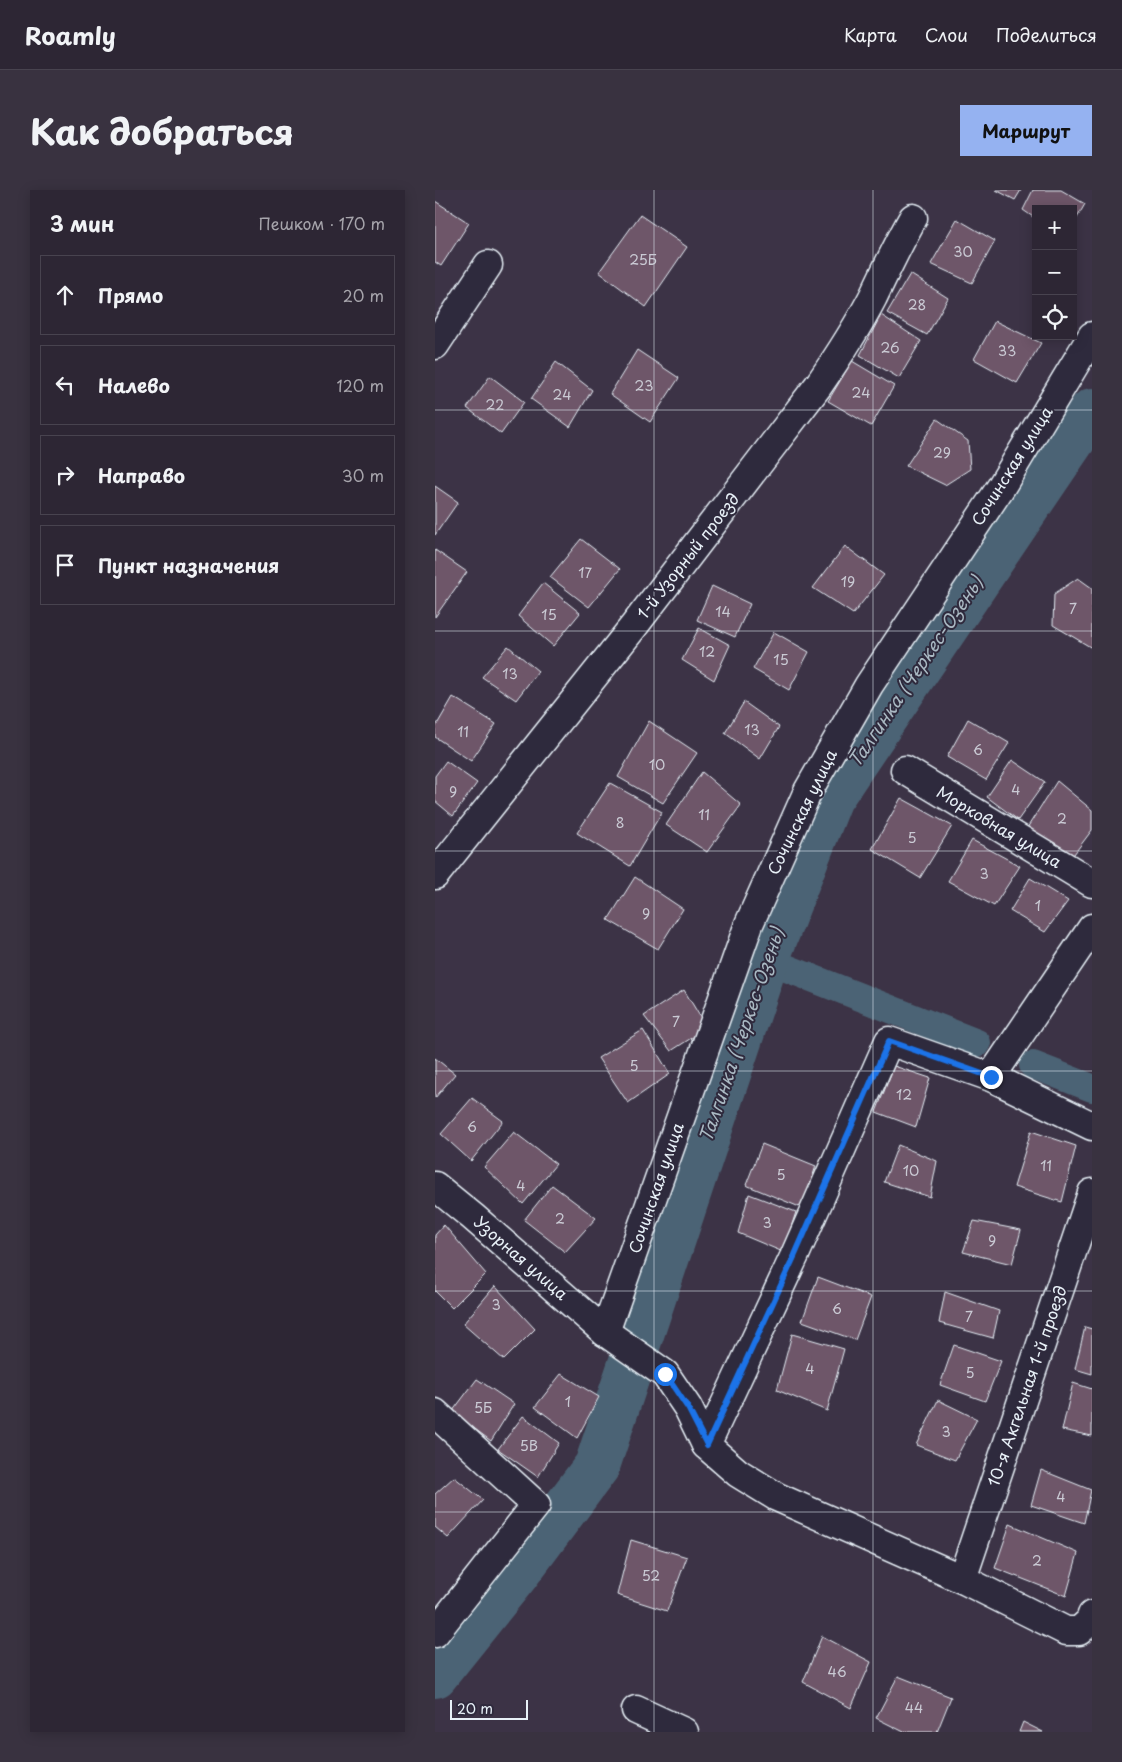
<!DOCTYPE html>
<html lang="ru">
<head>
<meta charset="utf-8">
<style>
  :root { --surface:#2d2634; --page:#393240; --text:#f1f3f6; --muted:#a7a5ac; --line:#48434f; --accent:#95b2f1 }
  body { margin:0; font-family:"Playpen Sans",sans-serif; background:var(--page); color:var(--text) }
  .controls { position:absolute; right:15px; top:15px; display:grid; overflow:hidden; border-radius:0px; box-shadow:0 2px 12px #0003 }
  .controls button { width:45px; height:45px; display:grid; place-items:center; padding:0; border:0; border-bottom:1px solid var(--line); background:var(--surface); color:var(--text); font:25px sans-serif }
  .scale { position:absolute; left:15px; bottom:12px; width:78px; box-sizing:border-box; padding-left:5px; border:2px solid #e8f1f8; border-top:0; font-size:14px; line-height:18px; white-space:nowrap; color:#e8f1f8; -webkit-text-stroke:4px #2f2a3d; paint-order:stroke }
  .stop { position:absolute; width:15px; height:15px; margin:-11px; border:4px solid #1a73e8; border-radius:50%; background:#fff }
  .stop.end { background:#1a73e8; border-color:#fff; box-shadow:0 1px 5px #0008 }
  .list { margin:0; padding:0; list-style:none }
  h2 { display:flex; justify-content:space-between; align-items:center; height:65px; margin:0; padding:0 20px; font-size:21px }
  h2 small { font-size:16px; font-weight:400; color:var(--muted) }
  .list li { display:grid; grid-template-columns:32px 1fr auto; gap:15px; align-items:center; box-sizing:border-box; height:80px; margin:0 10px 10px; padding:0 10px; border:1px solid var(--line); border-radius:0px }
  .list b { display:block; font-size:19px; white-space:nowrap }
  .list em { font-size:16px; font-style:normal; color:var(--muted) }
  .icon { flex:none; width:28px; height:28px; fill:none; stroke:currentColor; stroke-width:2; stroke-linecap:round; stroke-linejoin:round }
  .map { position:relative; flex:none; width:657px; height:1542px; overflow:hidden; border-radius:0px }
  header { display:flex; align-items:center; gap:30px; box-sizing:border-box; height:70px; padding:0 25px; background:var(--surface); border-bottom:1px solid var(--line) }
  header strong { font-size:24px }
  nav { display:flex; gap:28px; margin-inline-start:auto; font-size:18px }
  .intro { display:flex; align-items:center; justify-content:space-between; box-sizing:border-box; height:120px; padding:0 30px }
  h1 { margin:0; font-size:35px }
  .button { padding:12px 22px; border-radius:0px; background:var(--accent); color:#111; font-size:18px; font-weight:700 }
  main { display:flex; gap:30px; padding:0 30px }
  aside { flex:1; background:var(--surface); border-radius:0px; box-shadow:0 2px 12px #0003 }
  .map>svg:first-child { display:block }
</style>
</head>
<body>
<header>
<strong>Roamly</strong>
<nav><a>Карта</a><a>Слои</a><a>Поделиться</a></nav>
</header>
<div class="intro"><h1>Как добраться</h1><a class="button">Маршрут</a></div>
<main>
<aside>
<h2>3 мин<small>Пешком · 170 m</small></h2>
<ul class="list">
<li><svg class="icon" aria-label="ahead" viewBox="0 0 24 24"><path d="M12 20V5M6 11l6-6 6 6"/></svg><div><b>Прямо</b></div><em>20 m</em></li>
<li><svg class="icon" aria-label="left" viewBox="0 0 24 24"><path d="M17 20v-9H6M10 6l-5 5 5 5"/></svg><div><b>Налево</b></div><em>120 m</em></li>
<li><svg class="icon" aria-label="right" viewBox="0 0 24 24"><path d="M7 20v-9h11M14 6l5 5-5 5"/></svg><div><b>Направо</b></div><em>30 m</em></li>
<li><svg class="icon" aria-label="arrive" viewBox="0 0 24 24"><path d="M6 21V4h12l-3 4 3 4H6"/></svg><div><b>Пункт назначения</b></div></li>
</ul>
</aside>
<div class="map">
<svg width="657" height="1542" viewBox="0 0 657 1542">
  <rect width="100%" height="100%" fill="#3c3346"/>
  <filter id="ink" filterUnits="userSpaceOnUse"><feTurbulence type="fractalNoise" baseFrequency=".02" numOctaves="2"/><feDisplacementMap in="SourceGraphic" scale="10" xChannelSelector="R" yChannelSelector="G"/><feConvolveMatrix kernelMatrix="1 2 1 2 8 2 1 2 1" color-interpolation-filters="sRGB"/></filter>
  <g filter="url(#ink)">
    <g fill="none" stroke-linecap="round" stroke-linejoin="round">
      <g stroke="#4c6474" stroke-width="28">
        <polyline points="331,770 542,853"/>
        <polyline points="598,875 657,898"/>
      </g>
      <polyline stroke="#4c6474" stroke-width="46" points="0,1485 82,1383 162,1276 331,770 395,608 657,221"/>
    </g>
    <g fill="#6e5669" stroke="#e8f1f8">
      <polygon points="561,0 586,0 580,10"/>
      <polygon points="598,0 626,0 650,14 638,35 638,19 601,19 601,29 588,20"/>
      <polygon points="0,11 34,33 6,76 0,72"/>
      <polygon points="205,25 252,57 211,117 164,82"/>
      <polygon points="522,29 560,51 537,93 496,74"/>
      <polygon points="475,84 513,108 492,145 452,123"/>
      <polygon points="446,125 486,151 464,188 425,165"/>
      <polygon points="560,131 606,153 582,193 539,169"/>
      <polygon points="202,160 244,188 215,232 175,204"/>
      <polygon points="417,171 459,196 436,236 393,211"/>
      <polygon points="121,172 157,200 135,237 96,209"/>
      <polygon points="55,186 89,212 66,244 32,218"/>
      <polygon points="502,229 533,251 535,279 510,295 471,276"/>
      <polygon points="0,296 23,312 0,345"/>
      <polygon points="146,349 185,379 154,417 115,387"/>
      <polygon points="410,356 449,385 418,424 378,398"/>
      <polygon points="0,360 32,382 0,427"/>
      <polygon points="643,388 657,398 657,458 618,435 619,404"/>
      <polygon points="108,393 145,423 118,456 83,426"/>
      <polygon points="277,396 315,414 300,447 262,430"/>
      <polygon points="264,438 295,455 279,490 247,470"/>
      <polygon points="339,442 374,462 354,500 318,479"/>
      <polygon points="73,456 103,481 81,510 47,487"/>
      <polygon points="18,507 61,534 36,571 0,547 0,538"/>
      <polygon points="309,512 344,537 325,569 290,543"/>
      <polygon points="533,529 574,553 551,590 512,567"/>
      <polygon points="214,531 262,563 228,613 183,587"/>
      <polygon points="577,570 610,592 583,630 552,607"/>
      <polygon points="11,571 42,593 18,626 0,611 0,586"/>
      <polygon points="267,582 306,615 272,662 231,635"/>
      <polygon points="622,591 657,620 657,640 636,668 592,638"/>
      <polygon points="175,593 227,622 195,676 142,643"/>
      <polygon points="466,608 517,636 485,688 437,659"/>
      <polygon points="537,650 585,676 559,716 513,691"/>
      <polygon points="200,687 248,719 223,759 173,730"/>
      <polygon points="595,688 633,711 610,742 575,721"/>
      <polygon points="249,800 272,838 236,861 209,826"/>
      <polygon points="208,840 235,884 193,913 163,868"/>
      <polygon points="0,868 20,884 0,908"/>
      <polygon points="459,876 495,888 481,937 441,922"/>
      <polygon points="37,908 68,931 36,971 6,944"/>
      <polygon points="596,941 641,956 627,1012 579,997"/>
      <polygon points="79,942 121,974 88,1014 49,977"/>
      <polygon points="327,954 381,976 367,1018 311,995"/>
      <polygon points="463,955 502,971 495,1007 449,992"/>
      <polygon points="117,995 161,1028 130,1062 89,1030"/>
      <polygon points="314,1004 361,1022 348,1062 303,1043"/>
      <polygon points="539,1031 586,1040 577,1074 528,1062"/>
      <polygon points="9,1035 51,1084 17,1118 0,1101 0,1045"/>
      <polygon points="383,1087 436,1107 420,1150 367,1131"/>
      <polygon points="60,1096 100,1139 69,1170 28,1134"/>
      <polygon points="510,1102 564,1121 558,1148 504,1133"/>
      <polygon points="650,1137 657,1139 657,1184 640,1179"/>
      <polygon points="357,1144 409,1159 392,1221 342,1200"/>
      <polygon points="519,1155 566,1171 550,1211 505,1195"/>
      <polygon points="126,1184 164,1207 142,1248 100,1217"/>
      <polygon points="42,1189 79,1214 56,1251 17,1222"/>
      <polygon points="638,1193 657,1199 657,1246 627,1240"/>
      <polygon points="503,1210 542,1229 520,1270 481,1255"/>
      <polygon points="88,1226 124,1253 103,1287 63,1259"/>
      <polygon points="606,1280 656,1300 649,1333 596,1315"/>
      <polygon points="19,1287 48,1310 13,1348 0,1337 0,1304"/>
      <polygon points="575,1334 643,1363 631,1406 560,1378"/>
      <polygon points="196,1350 252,1367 232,1421 182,1405"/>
      <polygon points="387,1446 436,1472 416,1518 368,1492"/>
      <polygon points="463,1486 516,1507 502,1542 469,1542 441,1528"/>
      <polygon points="588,1532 608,1542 584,1542"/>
    </g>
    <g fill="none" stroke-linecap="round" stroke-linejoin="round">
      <g stroke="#e8f1f8" stroke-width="31">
        <g id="minor">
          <polyline points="0,155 53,75"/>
          <polyline points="470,580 657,693"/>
          <path d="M0 685 199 436 383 196C403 167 422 138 438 107 451 80 463 54 478 28"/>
          <polyline points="556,887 657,738"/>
          <polyline points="0,996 38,1027 170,1142 230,1184 253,1218 271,1255 303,1283 342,1307 527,1389 631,1441 644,1441 655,1431 657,1425"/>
          <polyline points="170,1142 314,734 373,601 434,495 566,297 657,146"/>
          <polyline points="0,1223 101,1315 0,1443"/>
          <polyline points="271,1255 359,1067 454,851 556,887 657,936"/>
          <polyline points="527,1389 657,1003"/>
          <polyline points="201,1520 249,1542"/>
        </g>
      </g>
      <use href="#minor" stroke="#2f2a3d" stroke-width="28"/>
    </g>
  </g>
  <g fill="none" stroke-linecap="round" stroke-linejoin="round" filter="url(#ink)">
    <polyline stroke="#1a73e8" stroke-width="6" points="230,1184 253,1218 272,1255 359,1067 454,851 556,887"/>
  </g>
  <path fill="none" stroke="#e8f1f8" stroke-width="1" stroke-opacity="0.55" d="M219 0V1542M438 0V1542M0 220H657M0 441H657M0 661H657M0 881H657M0 1101H657M0 1322H657"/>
  <g text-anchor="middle" stroke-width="4" stroke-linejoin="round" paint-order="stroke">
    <g font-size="14" fill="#cacad4">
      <text x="528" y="67">30</text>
      <text x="208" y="75">25Б</text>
      <text x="482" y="120">28</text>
      <text x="455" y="163">26</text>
      <text x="572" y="166">33</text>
      <text x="209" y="201">23</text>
      <text x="426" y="208">24</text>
      <text x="127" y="210">24</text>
      <text x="60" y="220">22</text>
      <text x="507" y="268">29</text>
      <text x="150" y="388">17</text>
      <text x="413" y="397">19</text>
      <text x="638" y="424">7</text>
      <text x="288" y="427">14</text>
      <text x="114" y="430">15</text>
      <text x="272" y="467">12</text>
      <text x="346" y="475">15</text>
      <text x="75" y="489">13</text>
      <text x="317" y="545">13</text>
      <text x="28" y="547">11</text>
      <text x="543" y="565">6</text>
      <text x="222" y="580">10</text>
      <text x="581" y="605">4</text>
      <text x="18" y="607">9</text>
      <text x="269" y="630">11</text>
      <text x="627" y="634">2</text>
      <text x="185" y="638">8</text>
      <text x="477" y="653">5</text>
      <text x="549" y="689">3</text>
      <text x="603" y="721">1</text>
      <text x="211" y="729">9</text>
      <text x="241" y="837">7</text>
      <text x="199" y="881">5</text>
      <text x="469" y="910">12</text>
      <text x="37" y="942">6</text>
      <text x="611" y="981">11</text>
      <text x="476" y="986">10</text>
      <text x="346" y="990">5</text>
      <text x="86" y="1001">4</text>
      <text x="125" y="1034">2</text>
      <text x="332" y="1038">3</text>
      <text x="557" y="1056">9</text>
      <text x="61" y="1120">3</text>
      <text x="402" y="1124">6</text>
      <text x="534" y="1132">7</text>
      <text x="375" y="1184">4</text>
      <text x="535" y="1188">5</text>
      <text x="133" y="1217">1</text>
      <text x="48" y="1223">5Б</text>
      <text x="511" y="1247">3</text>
      <text x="94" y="1261">5В</text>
      <text x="626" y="1312">4</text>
      <text x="602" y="1376">2</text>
      <text x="216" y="1391">52</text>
      <text x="402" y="1487">46</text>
      <text x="479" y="1523">44</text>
    </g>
    <g font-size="16" fill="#e8f1f8" stroke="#2f2a3d">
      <text transform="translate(577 276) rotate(-58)" y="6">Сочинская улица</text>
      <text transform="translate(253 366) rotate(-52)" y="6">1-й Узорный проезд</text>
      <text transform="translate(367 622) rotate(-64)" y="6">Сочинская улица</text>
      <text transform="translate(564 637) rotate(31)" y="6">Морковная улица</text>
      <text transform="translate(221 998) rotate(-71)" y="6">Сочинская улица</text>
      <text transform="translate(86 1068) rotate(41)" y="6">Узорная улица</text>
      <text transform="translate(592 1196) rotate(-71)" y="6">10-я Акгельная 1-й проезд</text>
    </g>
    <g font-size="18" font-style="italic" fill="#aab9c3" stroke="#2f2a3d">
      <text transform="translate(481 482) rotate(-56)" y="6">Талгинка (Черкес-Озень)</text>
      <text transform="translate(307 845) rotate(-71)" y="6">Талгинка (Черкес-Озень)</text>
    </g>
  </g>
</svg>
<div class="controls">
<button>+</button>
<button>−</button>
<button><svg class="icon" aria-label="locate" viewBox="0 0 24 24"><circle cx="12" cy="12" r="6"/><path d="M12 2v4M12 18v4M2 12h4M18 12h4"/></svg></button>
</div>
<div class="scale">20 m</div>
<div class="stop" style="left:230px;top:1184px"></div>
<div class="stop end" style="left:556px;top:887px"></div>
</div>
</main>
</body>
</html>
